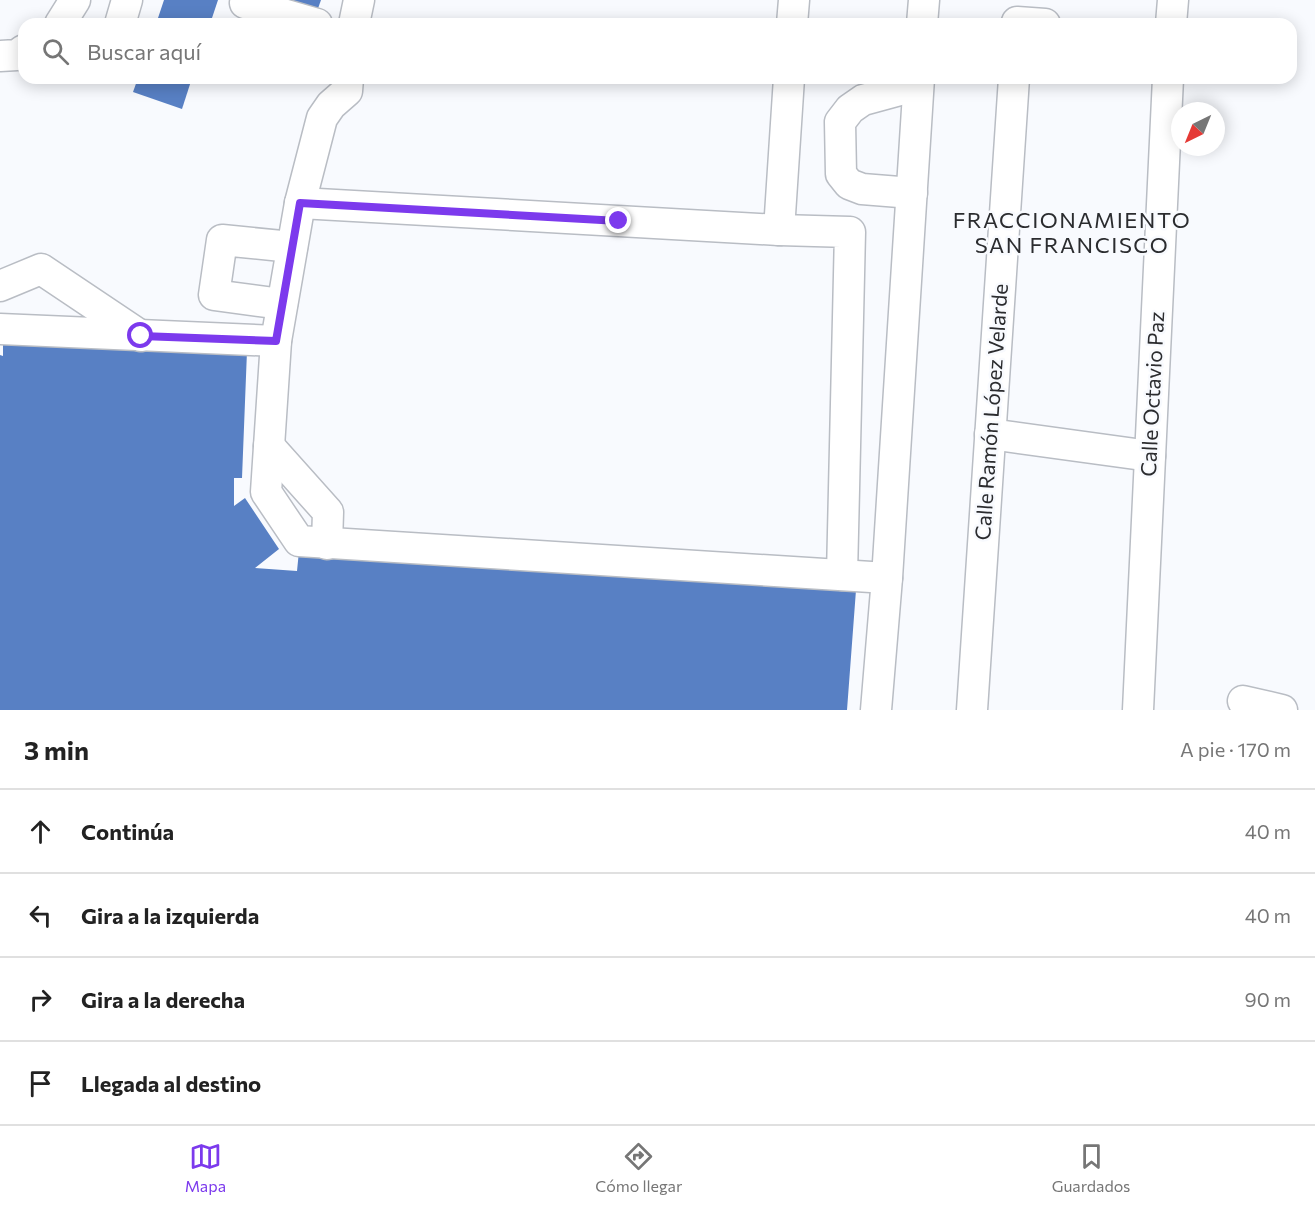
<!DOCTYPE html>
<html lang="es">
<head>
<meta charset="utf-8">
<style>
  :root { --surface:#fff; --page:#f6f6f6; --text:#222; --muted:#767676; --line:#e0e0e0; --accent:#7c3aed }
  body { margin:0; font-family:Commissioner,sans-serif; background:var(--page); color:var(--text) }
  .compass { position:absolute; left:1171px; top:102px; width:54px; height:54px; border-radius:50%; background:var(--surface); box-shadow:0 3px 15px #0003; rotate:223deg }
  .stop { position:absolute; width:18px; height:18px; margin:-14px; border:4px solid #7c3aed; border-radius:50%; background:#fff }
  .stop.end { background:#7c3aed; border-color:#fff; box-shadow:0 2px 6px #0008 }
  .list { margin:0; padding:0; list-style:none }
  h2 { display:flex; justify-content:space-between; align-items:center; height:78px; margin:0; padding:0 24px; font-size:26px }
  h2 small { font-size:20px; font-weight:400; color:var(--muted) }
  .list li { display:grid; grid-template-columns:39px 1fr auto; gap:18px; align-items:center; box-sizing:border-box; height:84px; padding:0 24px; border-top:2px solid var(--line) }
  .list b { display:block; font-size:22px; white-space:nowrap }
  .list em { font-size:20px; font-style:normal; color:var(--muted) }
  .icon { flex:none; width:33px; height:33px; fill:none; stroke:currentColor; stroke-width:2; stroke-linecap:round; stroke-linejoin:round }
  .map { position:relative; flex:none; width:1315px; height:710px; overflow:hidden }
  .search { position:absolute; background:var(--surface); box-shadow:0 3px 15px #0003; left:18px; right:18px; top:18px; height:66px; display:flex; align-items:center; gap:15px; box-sizing:border-box; padding:0 21px; border-radius:18px; color:var(--muted); font-size:22px }
  .sheet { height:414px; background:var(--surface) }
  nav { display:flex; justify-content:space-around; align-items:center; box-sizing:border-box; height:84px; border-top:2px solid var(--line); background:var(--surface); font-size:16px; color:var(--muted) }
  nav a { display:grid; justify-items:center; gap:3px }
  nav .on { color:var(--accent) }
  .map>svg:first-child { display:block }
</style>
</head>
<body>
<div class="map">
<svg width="1315" height="710" viewBox="0 0 1315 710">
  <rect width="100%" height="100%" fill="#f8fafe"/>
  <g fill="#5880c4">
    <polygon points="164,0 218,0 210,24 156,24"/>
    <polygon points="269,0 321,0 315,17"/>
    <polygon points="138,78 192,78 182,109 133,92"/>
    <polygon points="3,333 247,351 242,478 234,478 234,506 245,498 279,549 255,568 297,571 299,551 856,590 847,710 0,710 0,355 3,356"/>
  </g>
  <g fill="none" stroke-linecap="round" stroke-linejoin="round">
    <g stroke="#b9bdc4" stroke-width="33">
      <g id="minor">
        <polyline points="246,0 245,3 317,24"/>
        <polyline points="1017,22 1045,24"/>
        <polyline points="60,24 75,0"/>
        <polyline points="120,24 127,0"/>
        <polyline points="354,24 359,0"/>
        <polyline points="792,24 794,0"/>
        <polyline points="922,24 924,0"/>
        <polyline points="1171,24 1173,0"/>
        <polyline points="0,56 17,55 24,50"/>
        <polyline points="348,78 347,91 331,105 322,118 300,203 276,341 266,492 299,541 887,578"/>
        <polyline points="912,193 862,189 849,184 841,174 840,122 850,109 863,100 918,85"/>
        <polyline points="300,203 779,230 850,232 842,575"/>
        <polyline points="779,230 789,78"/>
        <polyline points="0,286 41,269 141,336"/>
        <polyline points="282,304 214,295 222,240 292,247"/>
        <polyline points="0,329 276,341"/>
        <polyline points="990,434 1150,456"/>
        <polyline points="269,446 328,512 327,544"/>
        <polyline points="1243,701 1282,710"/>
        <polyline points="876,710 887,578 919,78"/>
        <polyline points="972,710 1014,78"/>
        <polyline points="1138,710 1168,78"/>
      </g>
    </g>
    <use href="#minor" stroke="#fff" stroke-width="30"/>
  </g>
  <g fill="none" stroke-linecap="round" stroke-linejoin="round">
    <polyline stroke="#7c3aed" stroke-width="8" points="141,336 276,341 300,203 619,221"/>
  </g>
  <g text-anchor="middle" stroke-width="5" stroke-linejoin="round" paint-order="stroke">
    <g font-size="21" fill="#2b2c2f" stroke="#f8fafe">
      <text transform="translate(1153 394) rotate(-87)" y="7">Calle Octavio Paz</text>
      <text transform="translate(992 412) rotate(-86)" y="7">Calle Ramón López Velarde</text>
    </g>
    <g font-size="22" letter-spacing="1.5" fill="#2b2c2f" stroke="#f8fafe">
      <text x="1072" y="228">FRACCIONAMIENTO<tspan x="1072" dy="25">SAN FRANCISCO</tspan></text>
    </g>
  </g>
</svg>
<svg class="compass" viewBox="-18 -18 36 36"><path d="M0-13l5 13h-10z" fill="#e53935"/><path d="M0 13l5-13h-10z" fill="#767676"/></svg>
<div class="stop" style="left:141px;top:336px"></div>
<div class="stop end" style="left:619px;top:221px"></div>
<div class="search"><svg class="icon" aria-label="search" viewBox="0 0 24 24"><circle cx="10" cy="10" r="6"/><path d="M15 15l6 6"/></svg>Buscar aquí</div>
</div>
<section class="sheet">
<h2>3 min<small>A pie · 170 m</small></h2>
<ul class="list">
<li><svg class="icon" aria-label="ahead" viewBox="0 0 24 24"><path d="M12 20V5M6 11l6-6 6 6"/></svg><div><b>Continúa</b></div><em>40 m</em></li>
<li><svg class="icon" aria-label="left" viewBox="0 0 24 24"><path d="M17 20v-9H6M10 6l-5 5 5 5"/></svg><div><b>Gira a la izquierda</b></div><em>40 m</em></li>
<li><svg class="icon" aria-label="right" viewBox="0 0 24 24"><path d="M7 20v-9h11M14 6l5 5-5 5"/></svg><div><b>Gira a la derecha</b></div><em>90 m</em></li>
<li><svg class="icon" aria-label="arrive" viewBox="0 0 24 24"><path d="M6 21V4h12l-3 4 3 4H6"/></svg><div><b>Llegada al destino</b></div></li>
</ul>
</section>
<nav>
<a class="on"><svg class="icon" aria-label="map" viewBox="0 0 24 24"><path d="M3 6l6-2 6 2 6-2v14l-6 2-6-2-6 2zM9 4v14M15 6v14"/></svg>Mapa</a>
<a><svg class="icon" aria-label="directions" viewBox="0 0 24 24"><path d="M12 3l9 9-9 9-9-9zM9 14v-3h6M13 9l2 2-2 2"/></svg>Cómo llegar</a>
<a><svg class="icon" aria-label="saved" viewBox="0 0 24 24"><path d="M7 4h10v16l-5-4-5 4z"/></svg>Guardados</a>
</nav>
</body>
</html>
